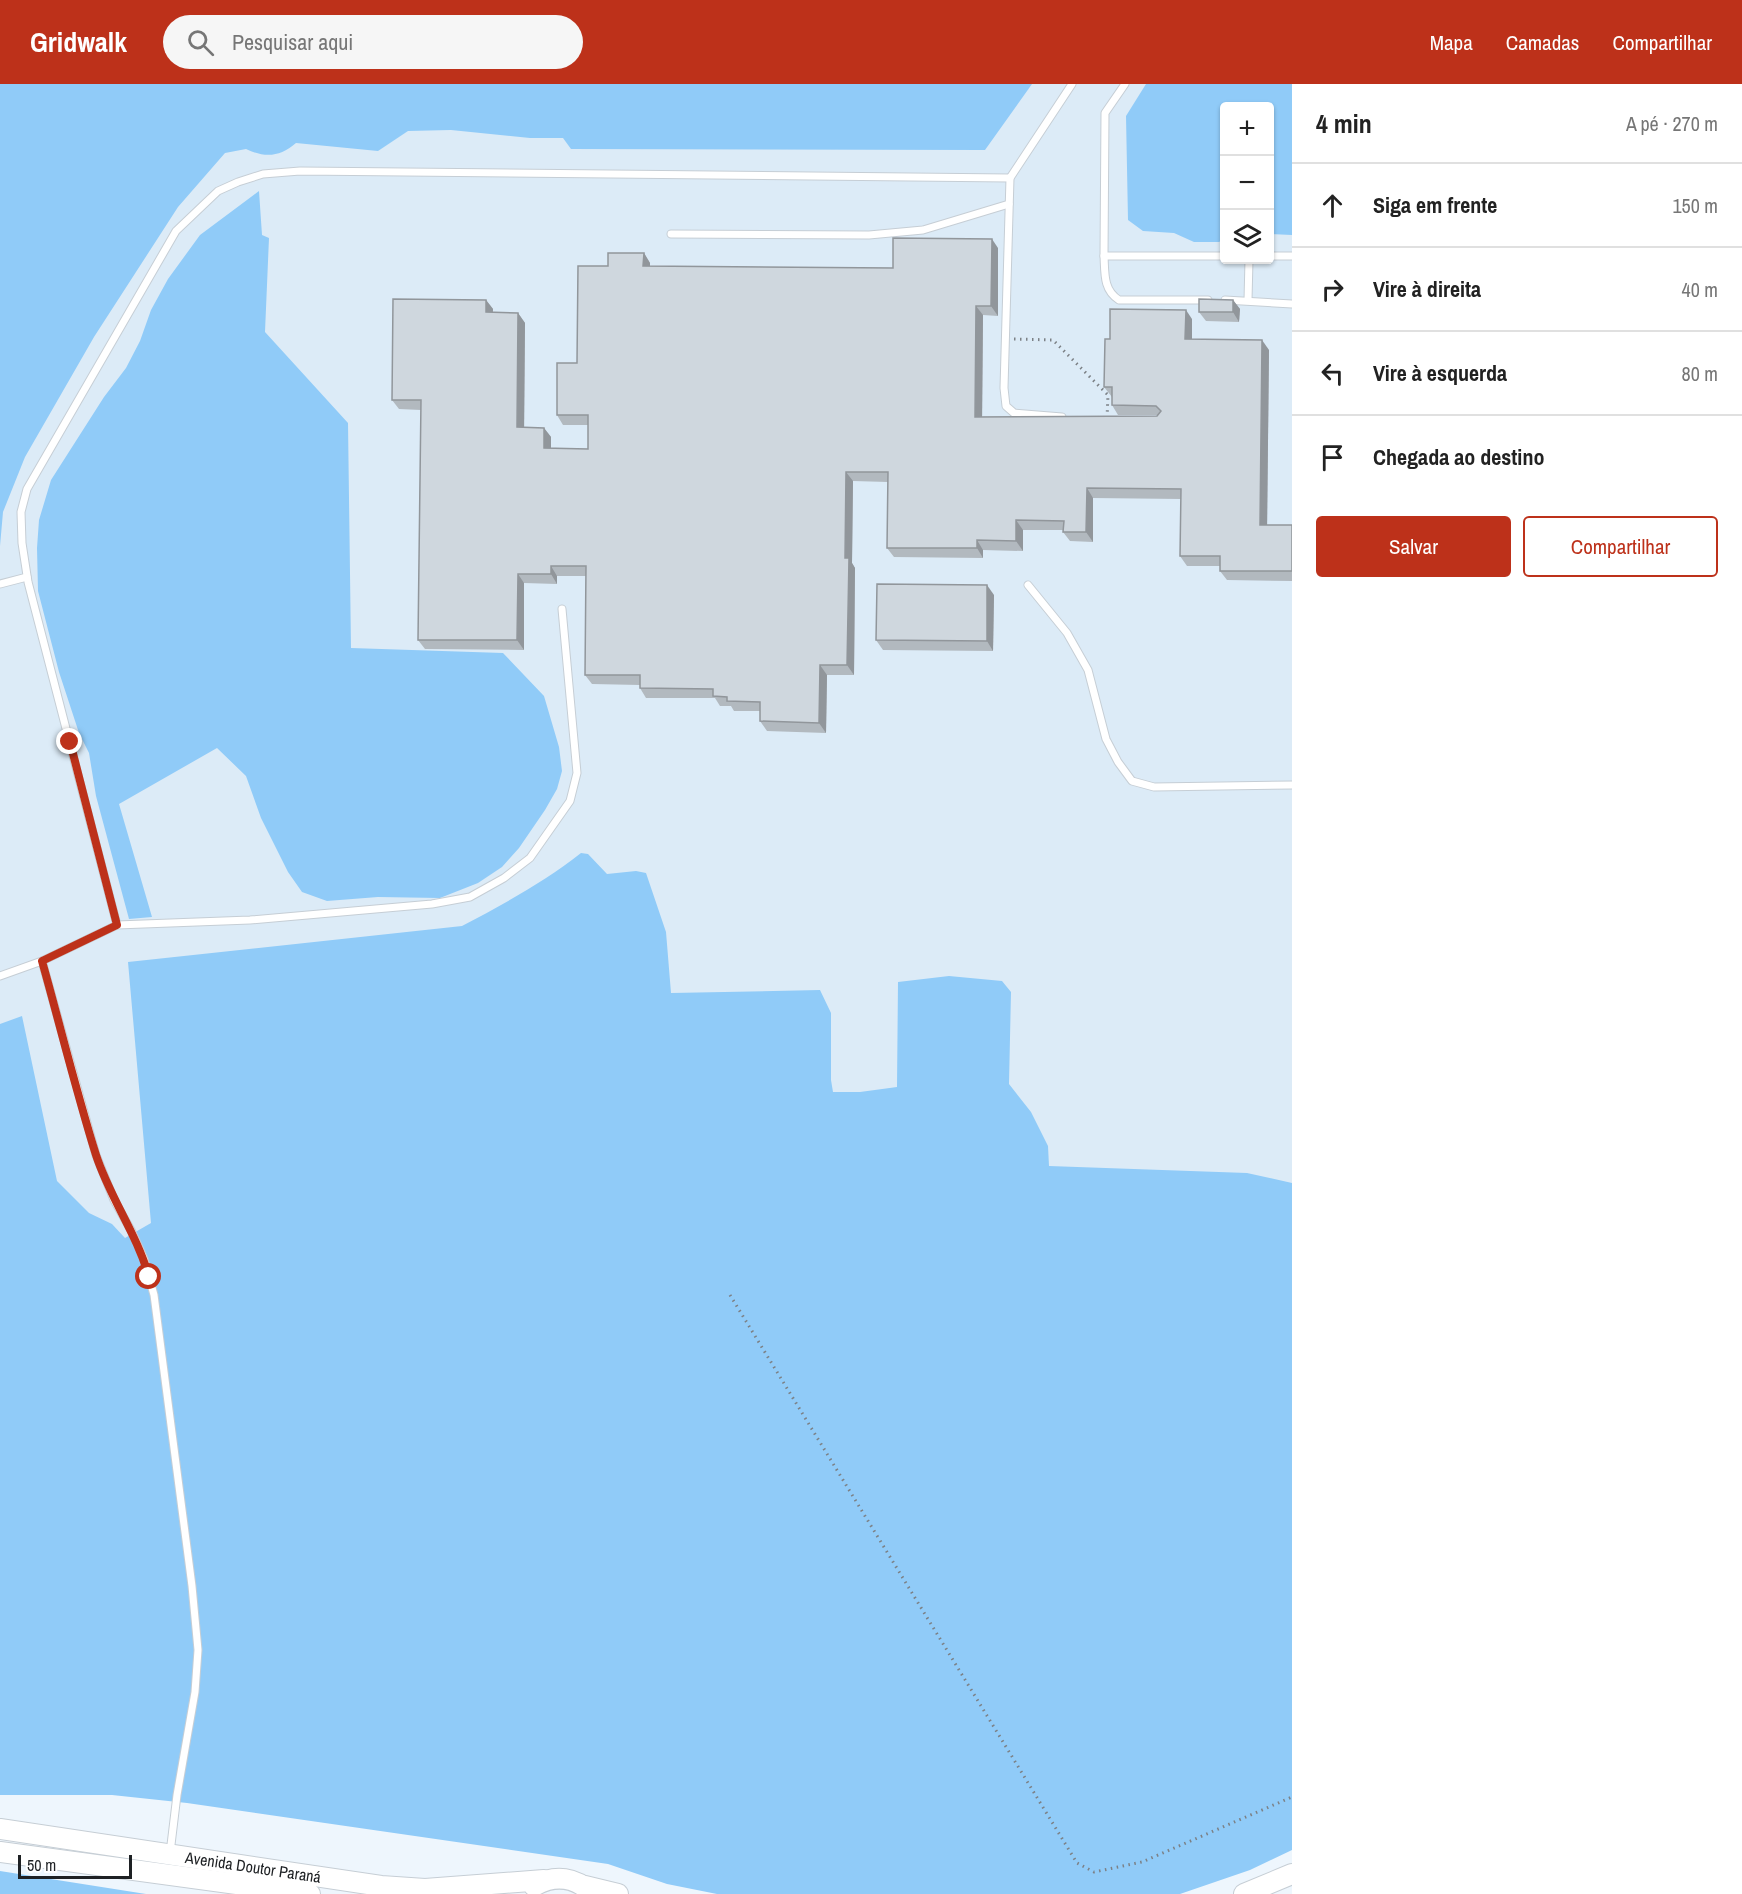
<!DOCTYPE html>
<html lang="pt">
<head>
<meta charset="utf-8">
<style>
  :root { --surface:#fff; --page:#f6f6f6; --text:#222; --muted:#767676; --line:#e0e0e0; --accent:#bd311a }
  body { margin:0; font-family:"Archivo Narrow",sans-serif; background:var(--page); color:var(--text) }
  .controls { position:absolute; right:18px; top:18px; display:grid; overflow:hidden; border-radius:6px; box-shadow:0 2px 4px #0004 }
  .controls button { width:54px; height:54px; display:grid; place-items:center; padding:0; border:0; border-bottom:2px solid var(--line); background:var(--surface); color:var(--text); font:30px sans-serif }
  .scale { position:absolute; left:18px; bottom:15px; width:114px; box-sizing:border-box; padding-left:6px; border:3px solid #1e2124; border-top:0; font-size:16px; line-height:21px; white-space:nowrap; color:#1e2124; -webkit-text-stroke:4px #fff; paint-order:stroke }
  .stop { position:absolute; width:18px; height:18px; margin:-14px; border:4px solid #bd311a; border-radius:50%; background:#fff }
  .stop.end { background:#bd311a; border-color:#fff; box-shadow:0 2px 6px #0008 }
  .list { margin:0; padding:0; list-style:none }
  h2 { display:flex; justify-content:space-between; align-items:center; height:78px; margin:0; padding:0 24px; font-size:26px }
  h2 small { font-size:20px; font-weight:400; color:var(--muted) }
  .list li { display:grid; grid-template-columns:39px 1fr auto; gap:18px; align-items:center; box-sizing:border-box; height:84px; padding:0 24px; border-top:2px solid var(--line) }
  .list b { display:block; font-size:22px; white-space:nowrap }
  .list em { font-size:20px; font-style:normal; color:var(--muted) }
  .actions { display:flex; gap:12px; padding:18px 24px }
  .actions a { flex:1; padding:14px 0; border:2px solid var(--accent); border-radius:6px; text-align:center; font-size:21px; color:var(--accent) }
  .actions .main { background:var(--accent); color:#fff }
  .icon { flex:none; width:33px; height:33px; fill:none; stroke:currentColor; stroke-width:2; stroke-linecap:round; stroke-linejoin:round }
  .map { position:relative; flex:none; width:1292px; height:1810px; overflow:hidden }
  header { display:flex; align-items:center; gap:36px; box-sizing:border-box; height:84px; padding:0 30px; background:var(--accent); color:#fff }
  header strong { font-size:28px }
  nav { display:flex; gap:33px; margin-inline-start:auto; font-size:21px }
  .search { width:420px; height:54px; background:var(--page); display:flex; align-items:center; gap:15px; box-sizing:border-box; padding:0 21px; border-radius:33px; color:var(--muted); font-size:22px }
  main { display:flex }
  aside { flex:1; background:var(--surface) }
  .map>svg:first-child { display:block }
</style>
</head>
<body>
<header>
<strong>Gridwalk</strong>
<div class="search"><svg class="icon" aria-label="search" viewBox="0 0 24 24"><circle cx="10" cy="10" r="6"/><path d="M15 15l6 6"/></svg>Pesquisar aqui</div>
<nav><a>Mapa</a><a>Camadas</a><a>Compartilhar</a></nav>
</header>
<main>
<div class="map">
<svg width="1292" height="1810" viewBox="0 0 1292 1810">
  <rect width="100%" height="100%" fill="#eef6fd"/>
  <path fill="#dcebf7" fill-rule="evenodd" d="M0 0H1292V1212L196 1165 0 1170ZM1224 22H1270V176H1224Z"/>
  <g fill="#90cbf8">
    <path d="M0 0H1032L985 66 571 65 563 54H530L451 46 408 47 378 67 296 59C280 73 265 74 246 65L225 69 178 123 94 253 25 373 3 428 0 462Z"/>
    <polygon points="1146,0 1292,0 1292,151 1270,150 1270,22 1224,22 1224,155 1219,158 1194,158 1174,149 1143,147 1128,136 1126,32"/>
    <polygon points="259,107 262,151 269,154 265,248 348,339 351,564 503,569 544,612 559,663 562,687 557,705 545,726 519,764 502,783 478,799 440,814 378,813 327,817 302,808 288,788 261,734 246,692 217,664 119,720 152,833 129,835 96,712 89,669 79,649 59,588 38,507 37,464 39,436 51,396 104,313 126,284 140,257 151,226 168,195 200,151"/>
    <path d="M581 769 588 770 607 790 636 787 646 789 666 848 671 909 820 906 831 929V996L833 1008H860L897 1003 898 898 949 892 1002 897 1011 908 1009 1000 1031 1028 1048 1062 1049 1082 1247 1089 1292 1099V1766L1250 1786 1180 1810H717L667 1800 608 1780 187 1719 112 1711H0V940L22 932 57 1097 89 1129 112 1140 125 1154 151 1139 128 878 462 842C504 820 544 798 581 769Z"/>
    <polygon points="0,1787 146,1810 0,1810"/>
  </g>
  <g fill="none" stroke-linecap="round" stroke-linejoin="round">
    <g stroke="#c6ced5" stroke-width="9">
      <g id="lane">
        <polyline points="1125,0 1105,29 1104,172 1224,172"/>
        <polyline points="671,150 869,151 923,146 1009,120"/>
        <path d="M1104 172C1105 189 1103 206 1119 216H1208"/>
        <polyline points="1270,172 1292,172"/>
        <polyline points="1225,216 1292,220"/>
        <polyline points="1248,216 1249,176"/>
        <polyline points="1062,333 1014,329 1006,322 1004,304 1010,94 1072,0"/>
        <polyline points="0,500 27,493"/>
        <polyline points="1028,501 1067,549 1088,586 1106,655 1118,678 1132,697 1154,703 1292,701"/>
        <polyline points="117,841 28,498 22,459 21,428 27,405 176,147 218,107 238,98 263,90 300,87 1010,94"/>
        <polyline points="42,877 96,1071 114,1116 132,1148 144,1175 154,1211 192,1502 198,1566 195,1608 177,1711 170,1769"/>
        <polyline points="0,892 42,877 117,841 250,836 432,820 470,813 504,794 530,774 570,717 577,689 562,525"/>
      </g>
    </g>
    <g stroke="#c6ced5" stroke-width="22">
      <g id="secondary">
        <path id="s1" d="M0 1745 381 1802 425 1805 544 1796"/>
        <polyline points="0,1768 310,1810"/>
        <path d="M534 1802C555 1790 576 1793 593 1810"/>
        <polyline points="585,1802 618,1810"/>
        <polyline points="1244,1810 1292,1790"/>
      </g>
    </g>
    <g stroke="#7c8186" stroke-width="3" stroke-dasharray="1.5 4.5" stroke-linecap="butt">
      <polyline points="1014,255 1053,256 1108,311 1107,334"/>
      <polyline points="730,1211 1077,1779 1094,1788 1142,1778 1292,1713"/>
    </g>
    <use href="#lane" stroke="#fff" stroke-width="7"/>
    <use href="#secondary" stroke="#fff" stroke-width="20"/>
  </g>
  <g fill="#b2b9bf">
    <polygon points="998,164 998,232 983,231 982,333 1157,332 1158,331 1118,331 1112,321 1112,313 1104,303 1110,255 1192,235 1192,255 1269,266 1267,441 1292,441 1292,497 1227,496 1220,487 1220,482 1187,482 1180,472 1181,415 1093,414 1093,458 1070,457 1063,448 1064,446 1023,446 1023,467 983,466 983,474 894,473 887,464 888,398 853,397 852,479 855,484 854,591 827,591 826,649 767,647 760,637 760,627 734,627 731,622 720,622 715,614 646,614 640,604 640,601 592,600 585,591 586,492 557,492 557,500 524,499 524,566 425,565 418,556 421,326 399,325 392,316 486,216 493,225 493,229 518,229 525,239 524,344 544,344 551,353 551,364 588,365 588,341 563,341 557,331 577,279 608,182 644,169 650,179 650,182 893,184"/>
    <polygon points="1233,216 1240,225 1239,238 1206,237 1199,228"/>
    <polygon points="994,511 993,567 883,566 876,556"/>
  </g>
  <g fill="#91969b">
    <polygon points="992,155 998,164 998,232 991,222"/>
    <polygon points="644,169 650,179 650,192 643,182"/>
    <polygon points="486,216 493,225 492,238 486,228"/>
    <polygon points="1233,216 1240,225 1239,238 1233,228"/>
    <polygon points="976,222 983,231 982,342 975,333"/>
    <polygon points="1186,226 1192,235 1192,265 1185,255"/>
    <polygon points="518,229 525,239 524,353 517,343"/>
    <polygon points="1262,256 1269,266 1267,451 1260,441"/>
    <polygon points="544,344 551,353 551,374 544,364"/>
    <polygon points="846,388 853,397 852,479 855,484 854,591 847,581 845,474"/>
    <polygon points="1087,404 1093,414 1093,458 1086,448"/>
    <polygon points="1016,436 1023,446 1023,467 1016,457"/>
    <polygon points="977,456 983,466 983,474 977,464"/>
    <polygon points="551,482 557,492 557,500 551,490"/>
    <polygon points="518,490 524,499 524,566 517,556"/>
    <polygon points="987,501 994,511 993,567 987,557"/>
    <polygon points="820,581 827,591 826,649 819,639"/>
  </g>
  <g fill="#cfd7de" stroke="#91969b" stroke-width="1.5">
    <polygon points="893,154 992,155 991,222 976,222 975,333 1157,332 1161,327 1156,322 1112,321 1112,303 1104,303 1105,255 1110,255 1110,225 1186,226 1185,255 1262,256 1260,441 1292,441 1292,487 1220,487 1220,472 1180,472 1181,405 1087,404 1086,448 1063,448 1064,437 1016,436 1016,457 977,456 977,464 887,464 888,388 846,388 845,474 849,474 847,581 820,581 819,639 760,637 760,618 727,617 727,613 713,612 713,605 640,604 640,591 585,591 586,482 551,482 551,490 518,490 517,556 418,556 421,316 392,316 393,215 486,216 486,228 518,229 517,343 544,344 544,364 588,365 588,331 557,331 557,279 577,279 578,182 608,182 608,169 644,169 643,182 893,184"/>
    <polygon points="1199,215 1233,216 1233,228 1199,228"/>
    <polygon points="877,500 987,501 987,557 876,556"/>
  </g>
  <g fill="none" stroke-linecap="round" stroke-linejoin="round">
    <path stroke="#bd311a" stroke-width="8" d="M70 658 117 841 42 877C60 941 76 1007 96 1071 110 1114 137 1150 149 1193"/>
  </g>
  <g text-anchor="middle" stroke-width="4.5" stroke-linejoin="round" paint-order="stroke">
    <g font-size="16" fill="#1e2124" stroke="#fff">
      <text dy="6" stroke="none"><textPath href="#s1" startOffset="256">Avenida Doutor Paraná</textPath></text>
    </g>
  </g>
</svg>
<div class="controls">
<button>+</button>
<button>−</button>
<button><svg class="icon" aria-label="layers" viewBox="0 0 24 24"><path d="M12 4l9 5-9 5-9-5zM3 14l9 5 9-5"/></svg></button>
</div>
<div class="scale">50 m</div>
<div class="stop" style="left:149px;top:1193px"></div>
<div class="stop end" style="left:70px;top:658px"></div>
</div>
<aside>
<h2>4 min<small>A pé · 270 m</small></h2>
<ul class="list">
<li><svg class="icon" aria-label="ahead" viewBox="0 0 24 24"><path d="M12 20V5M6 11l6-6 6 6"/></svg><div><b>Siga em frente</b></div><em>150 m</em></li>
<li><svg class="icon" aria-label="right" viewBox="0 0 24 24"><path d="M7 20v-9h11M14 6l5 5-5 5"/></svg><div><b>Vire à direita</b></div><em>40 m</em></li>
<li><svg class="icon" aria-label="left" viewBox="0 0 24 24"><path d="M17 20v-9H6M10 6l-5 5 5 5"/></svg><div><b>Vire à esquerda</b></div><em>80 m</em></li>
<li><svg class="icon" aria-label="arrive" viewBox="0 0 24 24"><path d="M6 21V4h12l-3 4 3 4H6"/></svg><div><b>Chegada ao destino</b></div></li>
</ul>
<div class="actions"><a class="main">Salvar</a><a>Compartilhar</a></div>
</aside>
</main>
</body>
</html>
